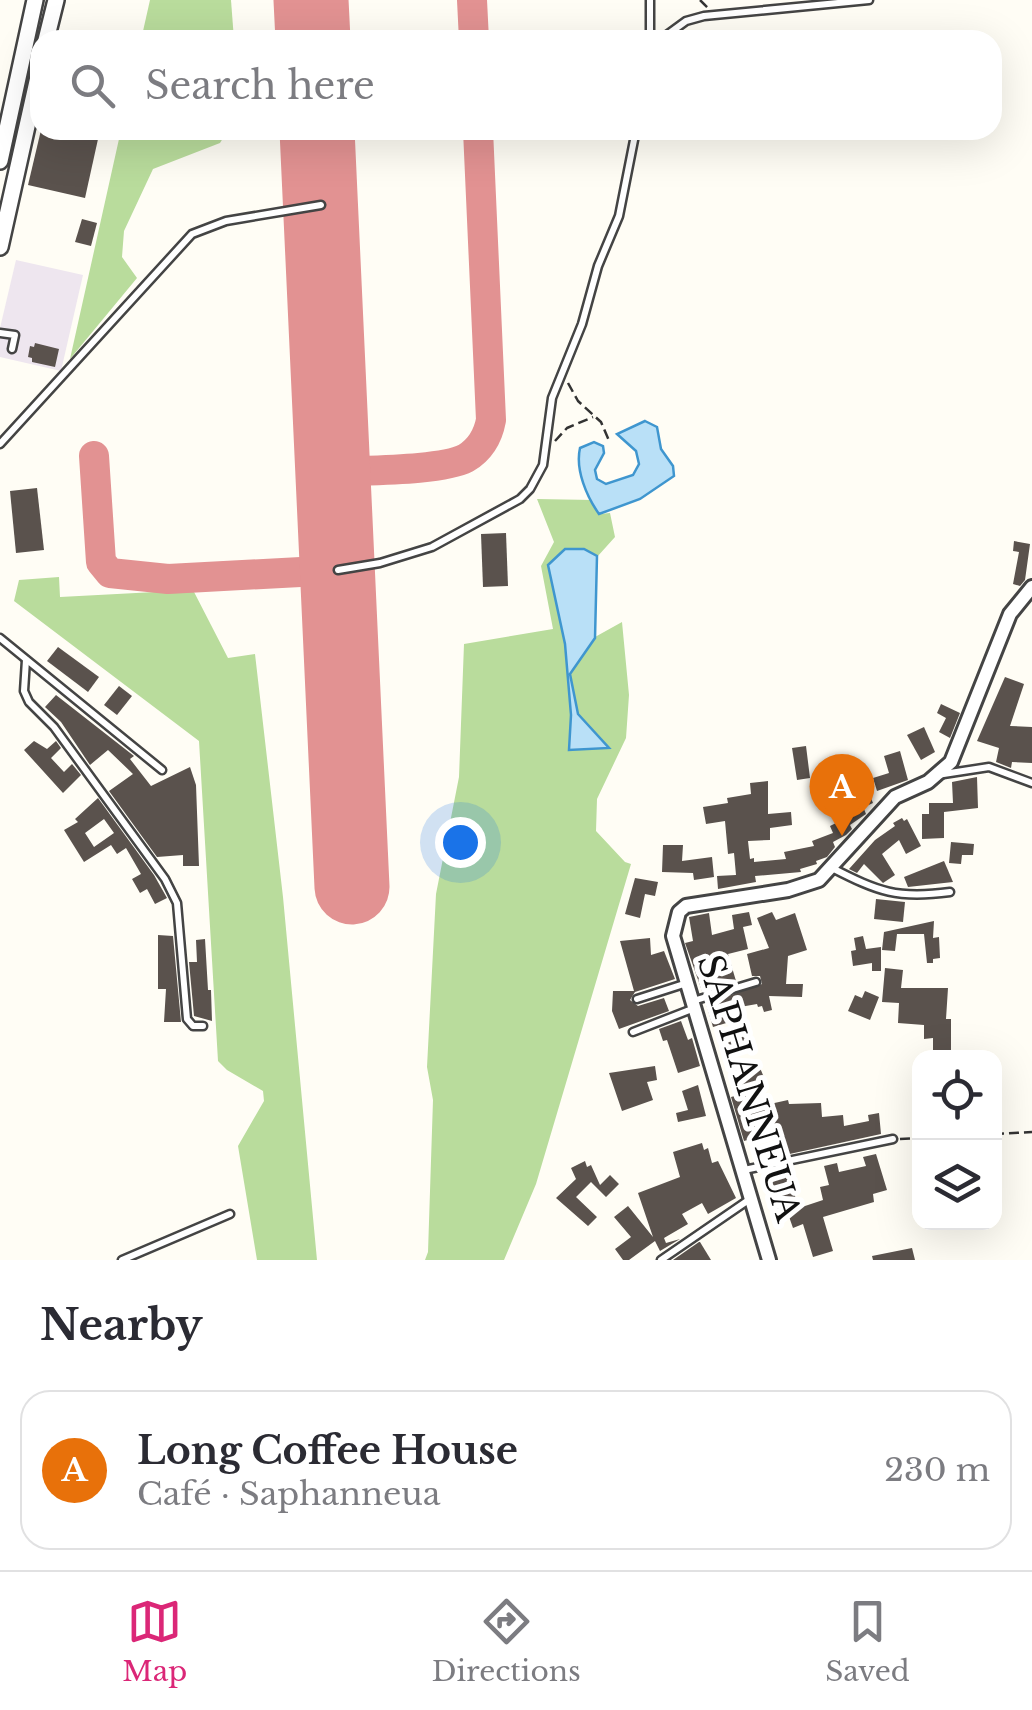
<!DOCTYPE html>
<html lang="en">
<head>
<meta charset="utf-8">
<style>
  :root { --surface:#fff; --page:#f2f2f3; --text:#2b2b33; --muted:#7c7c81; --line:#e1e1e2; --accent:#db2777 }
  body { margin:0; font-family:"Libre Baskerville",serif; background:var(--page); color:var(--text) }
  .controls { position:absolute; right:30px; bottom:30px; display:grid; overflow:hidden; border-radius:20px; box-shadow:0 10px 40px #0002 }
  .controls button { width:90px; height:90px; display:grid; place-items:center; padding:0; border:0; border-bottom:2px solid var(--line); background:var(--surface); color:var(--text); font:50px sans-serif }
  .you { position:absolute; left:460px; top:842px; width:35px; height:35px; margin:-25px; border:8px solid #fff; border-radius:50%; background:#1a73e8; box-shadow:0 0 0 15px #1a73e833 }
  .badge { display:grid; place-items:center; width:65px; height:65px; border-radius:50%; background:var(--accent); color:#fff; font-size:32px; font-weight:700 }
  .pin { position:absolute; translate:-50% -82px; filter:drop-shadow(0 2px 5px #0008) }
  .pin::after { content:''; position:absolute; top:52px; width:35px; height:30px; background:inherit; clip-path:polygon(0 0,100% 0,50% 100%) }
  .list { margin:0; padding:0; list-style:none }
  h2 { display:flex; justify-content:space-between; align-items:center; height:130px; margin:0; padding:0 40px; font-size:42px }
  h2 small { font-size:32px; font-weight:400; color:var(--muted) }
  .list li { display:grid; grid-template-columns:65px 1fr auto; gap:30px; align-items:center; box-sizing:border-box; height:160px; margin:0 20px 20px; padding:0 20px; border:2px solid var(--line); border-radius:30px }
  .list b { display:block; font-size:38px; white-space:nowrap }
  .list p { margin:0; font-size:32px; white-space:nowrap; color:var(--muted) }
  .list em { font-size:32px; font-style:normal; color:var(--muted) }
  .icon { flex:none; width:55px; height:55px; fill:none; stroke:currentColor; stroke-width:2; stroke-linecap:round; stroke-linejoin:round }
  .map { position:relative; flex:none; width:1032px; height:1260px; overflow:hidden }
  .search { position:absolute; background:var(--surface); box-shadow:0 10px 40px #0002; left:30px; right:30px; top:30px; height:110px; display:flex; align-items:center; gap:25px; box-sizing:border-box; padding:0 35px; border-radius:30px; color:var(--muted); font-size:38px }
  .sheet { height:310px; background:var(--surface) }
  nav { display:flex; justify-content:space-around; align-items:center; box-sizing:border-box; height:140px; border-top:2px solid var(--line); background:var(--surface); font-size:28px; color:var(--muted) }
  nav a { display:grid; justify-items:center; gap:5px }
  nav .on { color:var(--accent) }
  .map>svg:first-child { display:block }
</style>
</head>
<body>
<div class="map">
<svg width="1032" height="1260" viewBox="0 0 1032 1260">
  <rect width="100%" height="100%" fill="#fffdf5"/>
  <polygon fill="#eee6ef" points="16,260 83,275 61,371 0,357 0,328"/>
  <g fill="#b9dc9c">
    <polygon points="150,0 231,0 234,40 141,40"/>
    <polygon points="121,130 228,130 220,143 153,169 124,231 122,257 137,278 70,359"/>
    <polygon points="537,499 593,500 599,514 610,513 615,537 597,557 595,637 622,622 629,695 626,738 597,799 596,831 625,862 631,864 536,1184 504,1260 425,1260 428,1252 433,1100 427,1067 436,894 459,777 464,644 553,629 541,566 554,542"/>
    <polygon points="59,577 60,597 193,590 228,658 255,654 283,897 317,1260 257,1260 238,1146 264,1101 263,1091 227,1070 218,1061 199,741 14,601 19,580"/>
  </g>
  <g fill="#b9e0f7" stroke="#3f96cf" stroke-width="2.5">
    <path d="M645 421 657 427 661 449 673 466 674 476 640 499 599 514C587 497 575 470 580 448L594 442 603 446 604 453 595 470 597 479 606 484 633 475 639 464 636 451 617 434Z"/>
    <polygon points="565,549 584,549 597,556 595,638 570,674 578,714 609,748 569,750 571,715 565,644 548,565"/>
  </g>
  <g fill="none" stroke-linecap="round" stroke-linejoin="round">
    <g stroke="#e29292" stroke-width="30">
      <polyline points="472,0 474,40"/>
      <polyline points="94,456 101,562 110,573 168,579 338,570"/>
      <path d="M333 472C364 470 441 471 466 458 481 449 488 436 491 420L478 130"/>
    </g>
    <g stroke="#e29292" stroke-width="75">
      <polyline points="311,0 313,40"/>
      <polyline points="317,130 352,887"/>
    </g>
  </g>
  <g fill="#5a524d" fill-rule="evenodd">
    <polygon points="41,130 100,130 85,198 28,185"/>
    <polygon points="82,219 97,223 91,246 75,242"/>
    <polygon points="35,343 59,349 55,367 32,362 32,358 28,357 30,346 34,347"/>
    <polygon points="37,488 44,550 16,553 10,491"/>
    <polygon points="506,533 508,586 483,587 481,534"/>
    <polygon points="1014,541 1030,544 1025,580 1020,586 1013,584 1019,552 1013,551"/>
    <polygon points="58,647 99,677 88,692 47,661"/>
    <polygon points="1005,677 1024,684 1010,726 1032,727 1032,763 1012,762 1011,768 996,762 999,748 977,741"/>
    <polygon points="119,686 132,696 117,715 104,705"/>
    <polygon points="56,695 134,756 130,759 151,786 190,767 196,785 199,866 183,866 183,855 157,857 109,791 133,774 108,750 90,765 61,722 45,707"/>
    <polygon points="941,704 960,713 950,738 939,732 946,718 937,713"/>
    <polygon points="924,727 935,752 921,760 907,735"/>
    <polygon points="34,741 47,749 56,741 61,748 51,758 64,772 72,764 81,775 63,793 24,750"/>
    <polygon points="806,746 810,778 797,780 792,748"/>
    <polygon points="900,751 908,780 877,791 873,778 889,773 884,756"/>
    <polygon points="977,777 978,808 944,812 944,838 922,839 922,814 929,814 929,803 953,803 952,782"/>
    <polygon points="768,781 768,814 791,812 792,825 770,828 770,840 748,841 750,859 754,858 754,862 786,859 784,852 814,846 812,841 833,833 830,826 848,817 840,801 851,796 867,789 873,803 858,810 864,809 866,814 850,825 852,829 846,835 833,842 835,847 827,857 816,861 817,864 800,869 801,872 755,876 756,882 718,889 717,876 736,875 734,853 728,854 725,821 706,824 703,807 728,803 727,798 751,794 750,783"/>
    <path d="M98 798 154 875 167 898 155 904 147 889 140 893 132 879 141 874 126 848 117 854 111 845 84 862 64 830 78 822 75 819ZM104 819 114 833 94 847 85 833Z"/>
    <polygon points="902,818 904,821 907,819 921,846 906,854 899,840 882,854 895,875 883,883 864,864 857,873 849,869 875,840 895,826 893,823"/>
    <polygon points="951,842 974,844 973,855 962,855 961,864 949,863"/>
    <polygon points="663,845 683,845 682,861 712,857 714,877 694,880 693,873 662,872"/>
    <polygon points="944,861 953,882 908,887 904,877"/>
    <polygon points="635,878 658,882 655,896 645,894 640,918 625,914"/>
    <polygon points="876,899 905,902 903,922 874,919"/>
    <polygon points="749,912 752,925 743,927 748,949 728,954 736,981 702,991 685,943 693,941 689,917 709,913 712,935 734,929 732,915"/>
    <polygon points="772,912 776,920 795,913 807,950 788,956 786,984 803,984 802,997 769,996 772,1010 764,1012 762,1006 758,1007 757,1004 740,1007 743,1018 713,1027 706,1004 762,984 760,976 752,976 747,954 769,948 757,918"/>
    <polygon points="934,921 933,938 939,937 940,958 933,959 933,963 927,963 924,934 897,934 895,951 882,950 884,932"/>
    <polygon points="158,935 173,936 181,1022 164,1022 166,989 158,989"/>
    <polygon points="863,936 866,949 881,947 881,971 872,971 872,963 853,966 851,951 856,950 854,938"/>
    <polygon points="650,938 651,955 664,951 675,979 635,992 630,1000 638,1006 664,998 669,1011 619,1029 612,1011 613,991 634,991 620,941"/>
    <polygon points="205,939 208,990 211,990 212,1021 194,1016 189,962 197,962 196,940"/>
    <polygon points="885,968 903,970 901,988 948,988 946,1019 951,1019 951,1054 933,1054 933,1038 924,1039 924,1025 898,1023 899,1003 882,1002"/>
    <polygon points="865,991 879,997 870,1020 848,1011 855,995 862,998"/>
    <polygon points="681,1021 688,1040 692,1038 700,1066 678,1073 667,1040 663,1041 659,1029"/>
    <polygon points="747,1035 752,1048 727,1058 722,1045"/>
    <polygon points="758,1063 765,1080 748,1086 752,1108 788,1100 789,1104 821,1103 822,1117 843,1115 844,1126 869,1121 868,1115 879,1113 881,1134 785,1155 780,1130 744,1141 731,1097 742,1094 734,1071"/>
    <polygon points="655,1066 657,1080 647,1082 653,1100 622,1111 609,1073"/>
    <polygon points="698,1085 706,1116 678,1122 676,1113 688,1110 682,1091"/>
    <polygon points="702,1143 704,1150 708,1148 712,1163 718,1161 736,1198 708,1214 702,1203 682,1214 688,1224 664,1238 666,1243 680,1239 660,1251 655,1241 629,1260 623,1260 615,1249 631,1237 614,1217 628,1206 653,1237 638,1193 680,1177 673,1152"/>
    <polygon points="876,1154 887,1190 873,1194 874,1202 823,1217 833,1251 813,1257 803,1224 793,1228 787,1211 778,1214 770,1173 792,1167 796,1182 791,1184 799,1208 823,1200 820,1187 829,1185 824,1166 837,1163 839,1172 866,1166 863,1157"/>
    <polygon points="585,1161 587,1167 591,1165 600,1185 610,1175 619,1184 606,1197 591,1182 576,1197 597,1217 588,1226 556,1198 576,1179 571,1168"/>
    <polygon points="700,1242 711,1260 673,1260 699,1242"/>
    <polygon points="912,1248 915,1260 873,1260 872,1256"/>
  </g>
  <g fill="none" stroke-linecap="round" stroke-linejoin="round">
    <g stroke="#444" stroke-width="11">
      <g id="service">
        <polyline points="650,40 650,0"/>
        <polyline points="660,40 686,21 704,16 869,0"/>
        <polyline points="0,333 15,335 12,349"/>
        <polyline points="0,444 192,234 226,221 321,205"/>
        <polyline points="338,570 380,563 432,547 520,499 530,489 543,465 552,398 582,324 598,266 619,216 636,130"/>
        <polyline points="0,638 162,770"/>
        <polyline points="26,660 24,691 29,702 54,727 165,879 177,903 187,1019 193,1026 203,1026"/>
        <polyline points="937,775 989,767 1032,783"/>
        <path d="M832 868C879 892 897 899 950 892"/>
        <polyline points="637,999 687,983"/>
        <polyline points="693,1001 756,982"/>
        <polyline points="633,1032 692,1009"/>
        <polyline points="744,1170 893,1139"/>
        <polyline points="122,1260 230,1214"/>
        <polyline points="661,1260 750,1199"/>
      </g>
    </g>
    <g stroke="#444" stroke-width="18">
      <polyline id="minor" points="769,1260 673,936 679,912 686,906 788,890 819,880 895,797 928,782 951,762 1010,614 1032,587"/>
    </g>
    <g stroke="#444" stroke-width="20">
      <g id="tertiary">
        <polyline points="46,40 56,0"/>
        <polyline points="0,161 35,0"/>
        <polyline points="0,247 40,68"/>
      </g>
    </g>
    <g stroke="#333" stroke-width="2.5" stroke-dasharray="10 5" stroke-linecap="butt">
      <polyline points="700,0 708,8"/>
      <polyline points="568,383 578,401 601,422 610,443"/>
      <polyline points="555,441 567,428 593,417"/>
      <polyline points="994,1134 1032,1132"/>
      <polyline points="900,1139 920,1138"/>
    </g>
    <use href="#service" stroke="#fff" stroke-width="6"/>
    <use href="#minor" stroke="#fff" stroke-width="12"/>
    <use href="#tertiary" stroke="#fff" stroke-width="15"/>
  </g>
  <g text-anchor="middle" stroke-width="10" stroke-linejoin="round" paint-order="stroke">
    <g font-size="35" fill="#111" stroke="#fff">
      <text transform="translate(749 1088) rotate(73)" y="12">SAPHANNEUA</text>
    </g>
  </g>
</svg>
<div class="controls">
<button><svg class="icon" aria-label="locate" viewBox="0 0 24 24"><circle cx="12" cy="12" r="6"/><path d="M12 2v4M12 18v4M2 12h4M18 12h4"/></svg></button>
<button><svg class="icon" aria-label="layers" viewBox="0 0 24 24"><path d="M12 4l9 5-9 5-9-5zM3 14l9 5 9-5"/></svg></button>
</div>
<div class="you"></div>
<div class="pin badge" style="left:842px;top:836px;background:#e8710a">A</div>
<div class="search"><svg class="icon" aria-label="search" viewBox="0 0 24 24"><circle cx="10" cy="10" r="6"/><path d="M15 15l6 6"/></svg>Search here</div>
</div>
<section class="sheet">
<h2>Nearby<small></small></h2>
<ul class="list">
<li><span class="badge" style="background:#e8710a">A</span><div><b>Long Coffee House</b><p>Café · Saphanneua</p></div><em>230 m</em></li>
</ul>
</section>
<nav>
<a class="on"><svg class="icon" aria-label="map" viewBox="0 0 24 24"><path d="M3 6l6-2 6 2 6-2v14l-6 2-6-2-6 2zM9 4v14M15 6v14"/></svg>Map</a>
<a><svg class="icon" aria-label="directions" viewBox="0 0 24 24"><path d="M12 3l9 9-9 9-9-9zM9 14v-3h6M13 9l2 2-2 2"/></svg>Directions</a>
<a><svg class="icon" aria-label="saved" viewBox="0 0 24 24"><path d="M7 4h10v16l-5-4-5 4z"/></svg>Saved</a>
</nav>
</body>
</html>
